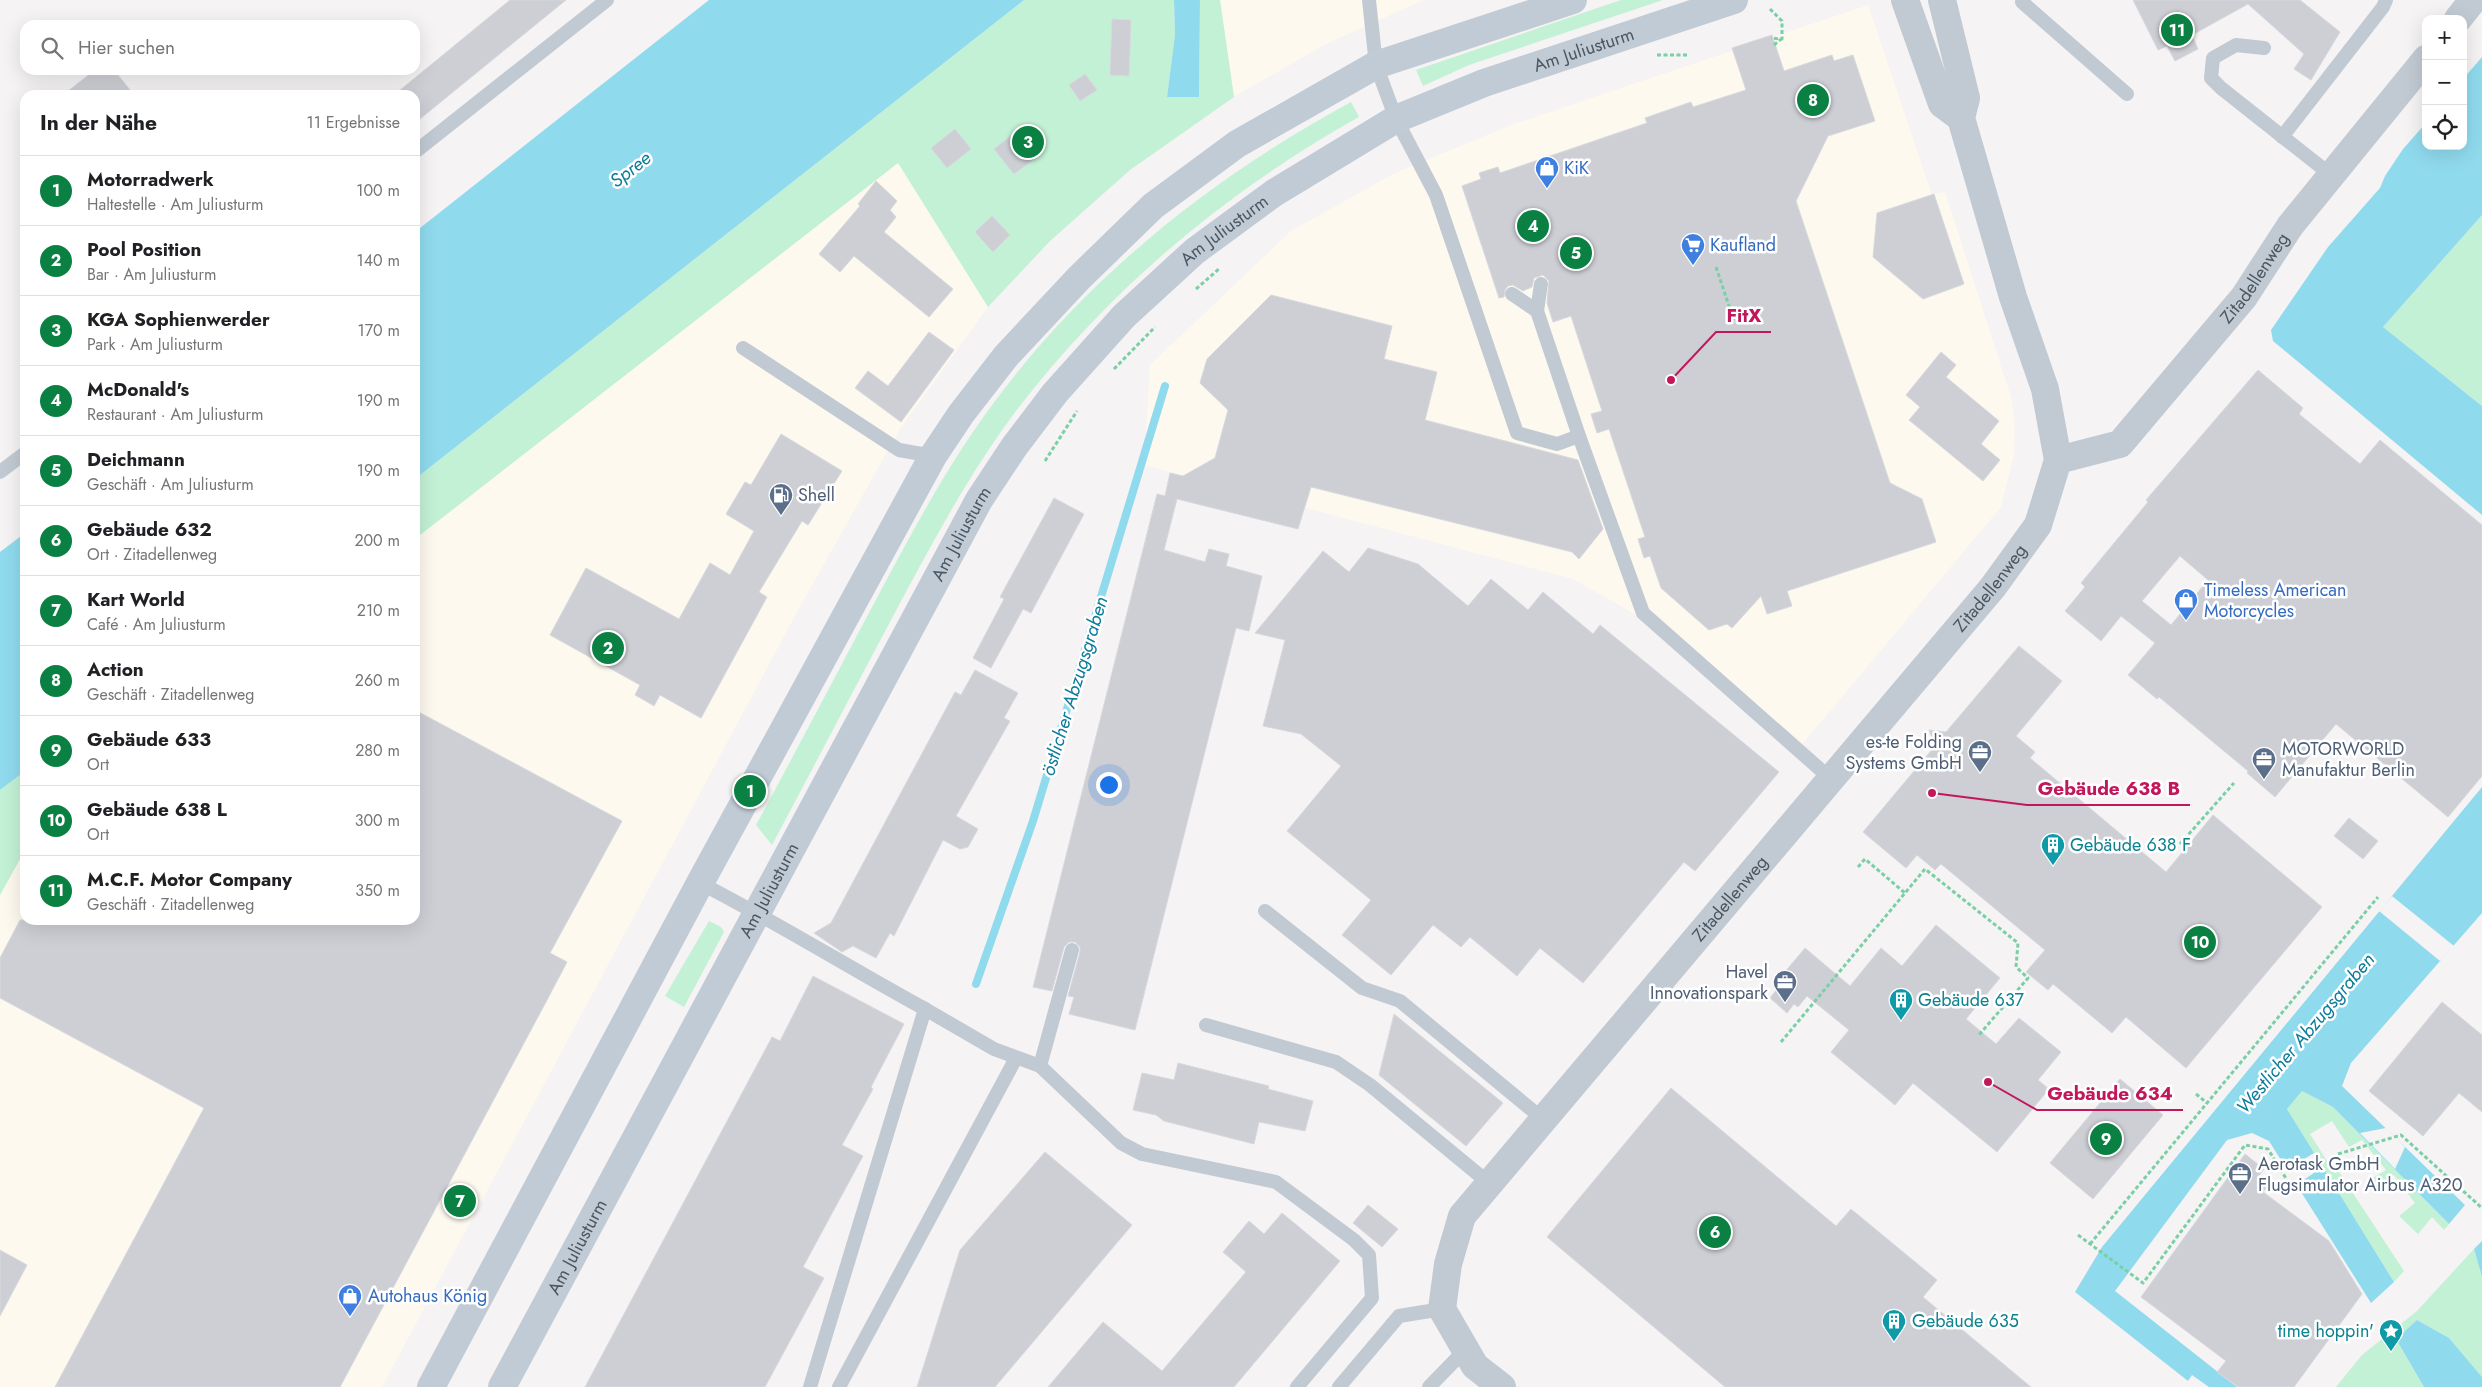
<!DOCTYPE html>
<html lang="de">
<head>
<meta charset="utf-8">
<style>
  :root { --surface:#fff; --page:#f2f2f2; --text:#202124; --muted:#757577; --line:#e0e0e0; --accent:#0b8043 }
  body { margin:0; font-family:Jost,sans-serif; background:var(--page); color:var(--text) }
  .controls { position:absolute; right:15px; top:15px; display:grid; overflow:hidden; border-radius:10px; box-shadow:0 5px 20px #0002 }
  .controls button { width:45px; height:45px; display:grid; place-items:center; padding:0; border:0; border-bottom:1px solid var(--line); background:var(--surface); color:var(--text); font:25px sans-serif }
  .you { position:absolute; left:1108px; top:784px; width:18px; height:18px; margin:-12px; border:4px solid #fff; border-radius:50%; background:#1a73e8; box-shadow:0 0 0 8px #1a73e833 }
  .badge { display:grid; place-items:center; width:32px; height:32px; border-radius:50%; background:var(--accent); color:#fff; font-size:16px; font-weight:700 }
  .pin { position:absolute; translate:-50% -50%; border:2px solid #fff; box-shadow:0 1px 5px #0006 }
  .list { margin:0; padding:0; list-style:none }
  h2 { display:flex; justify-content:space-between; align-items:center; height:65px; margin:0; padding:0 20px; font-size:21px }
  h2 small { font-size:16px; font-weight:400; color:var(--muted) }
  .list li { display:grid; grid-template-columns:32px 1fr auto; gap:15px; align-items:center; box-sizing:border-box; height:70px; padding:0 20px; border-top:1px solid var(--line) }
  .list b { display:block; font-size:19px; white-space:nowrap }
  .list p { margin:0; font-size:16px; white-space:nowrap; color:var(--muted) }
  .list em { font-size:16px; font-style:normal; color:var(--muted) }
  .icon { flex:none; width:28px; height:28px; fill:none; stroke:currentColor; stroke-width:2; stroke-linecap:round; stroke-linejoin:round }
  .map { position:relative; flex:none; width:2482px; height:1387px; overflow:hidden }
  .search { position:absolute; background:var(--surface); box-shadow:0 5px 20px #0002; left:20px; top:20px; width:400px; height:55px; display:flex; align-items:center; gap:12px; box-sizing:border-box; padding:0 18px; border-radius:15px; color:var(--muted); font-size:19px }
  .panel { position:absolute; background:var(--surface); box-shadow:0 5px 20px #0002; left:20px; top:90px; width:400px; height:835px; border-radius:15px }
  .map>svg:first-child { display:block }
</style>
</head>
<body>
<div class="map">
<svg width="2482" height="1387" viewBox="0 0 2482 1387">
  <rect width="100%" height="100%" fill="#f5f3f3"/>
  <g fill="#fdf9ef">
    <polygon points="1220,0 1424,0 1326,44 1234,97"/>
    <polygon points="1868,5 1932,195 1945,192 2011,397 2015,426 2014,455 2001,507 1795,753 1640,617 1573,579 1144,465 1150,365 1291,231 1395,173 1511,125"/>
    <polygon points="898,162 988,307 900,429 797,612 382,1387 0,1387 0,895 25,850 25,920 415,920 415,539"/>
  </g>
  <g fill="#c3f1d5">
    <polygon points="1024,0 1174,0 1175,35 1167,97 1199,97 1200,0 1220,0 1234,97 1130,170 1050,241 988,307 898,163 415,539 415,479"/>
    <polygon points="1621,0 1663,0 1469,65 1423,86 1416,70"/>
    <path d="M1351 102 1359 117C1227 191 1112 287 1019 407 969 473 930 547 891 620 851 695 812 770 772 845L756 825C795 753 833 681 871 609 900 555 928 501 961 450 1058 300 1196 186 1351 102Z"/>
    <polygon points="2482,215 2482,406 2383,327"/>
    <polygon points="25,771 25,850 0,895 0,790"/>
    <polygon points="709,921 721,927 724,932 684,1007 665,996"/>
    <polygon points="2302,1091 2333,1107 2449,1224 2444,1230 2432,1217 2418,1234 2399,1216 2415,1203 2394,1175 2376,1186 2371,1179 2386,1170 2362,1140 2349,1147 2332,1121 2310,1134 2330,1166 2337,1169 2404,1271 2394,1282 2287,1109"/>
    <polygon points="2474,1249 2482,1277 2482,1377 2449,1338 2417,1320 2396,1339 2424,1387 2336,1387 2362,1355 2417,1311"/>
  </g>
  <g fill="#90daee">
    <polygon points="709,0 1024,0 415,479 415,232"/>
    <polygon points="1174,0 1200,0 1199,97 1167,97 1175,35"/>
    <polygon points="2482,57 2482,215 2383,327 2482,406 2482,515 2273,341 2271,330 2328,247 2380,188 2385,176 2403,149 2426,123 2426,146 2463,146 2463,79"/>
    <polygon points="25,533 25,771 0,790 0,552"/>
    <polygon points="2482,787 2482,913 2351,1063 2342,1086 2465,1205 2449,1224 2333,1107 2302,1091 2287,1109 2394,1282 2371,1303 2269,1141 2252,1133 2227,1140 2115,1291 2237,1387 2209,1387 2192,1375 2188,1381 2075,1292 2102,1247"/>
    <polygon points="2482,1241 2482,1277 2474,1249"/>
    <polygon points="2417,1320 2449,1338 2482,1377 2482,1387 2424,1387 2396,1339"/>
  </g>
  <g fill="#f5f3f3">
    <polygon points="2392,896 2454,946 2440,961 2379,911"/>
    <polygon points="2386,1128 2405,1147 2395,1169 2360,1133"/>
    <polygon points="2314,1153 2323,1167 2296,1185 2286,1170"/>
  </g>
  <g fill="none" stroke-linecap="round" stroke-linejoin="round">
    <polyline stroke="#90daee" stroke-width="8" points="976,984 1033,821 1165,386"/>
  </g>
  <g fill="#cdcfd5" stroke="#d7d9de" fill-rule="evenodd">
    <polygon points="510,0 566,0 415,123 415,95 394,95"/>
    <polygon points="2133,0 2300,0 2340,32 2311,80 2294,69 2304,54 2248,4 2192,35 2198,49 2175,61 2167,46 2158,50"/>
    <polygon points="1112,19 1131,20 1129,76 1110,75"/>
    <polygon points="1772,35 1784,71 1832,55 1834,61 1853,55 1875,121 1828,136 1796,201 1890,483 1922,499 1936,542 1787,591 1792,606 1767,614 1761,596 1732,628 1727,624 1709,630 1661,588 1650,556 1644,558 1638,539 1645,537 1609,429 1597,433 1591,414 1602,411 1571,316 1553,322 1547,303 1549,281 1543,275 1534,278 1532,287 1523,291 1513,285 1508,286 1505,290 1504,297 1499,298 1462,186 1481,179 1479,173 1498,167 1500,173 1647,123 1645,118 1691,102 1693,107 1746,90 1732,48"/>
    <polygon points="95,70 114,70 134,95 63,95"/>
    <polygon points="1085,74 1097,90 1080,101 1069,85"/>
    <polygon points="955,129 971,149 947,168 931,148"/>
    <polygon points="1017,131 1037,157 1014,174 994,149"/>
    <polygon points="876,181 897,201 890,210 896,217 884,232 953,289 929,317 854,256 840,272 819,254 860,206 858,204"/>
    <polygon points="1934,194 1964,284 1923,299 1873,257 1877,213"/>
    <polygon points="992,216 1010,235 993,252 975,232"/>
    <polygon points="1271,295 1392,326 1384,359 1437,372 1425,420 1578,460 1603,529 1579,559 1572,552 1311,487 1298,529 1177,499 1164,550 1205,562 1209,549 1229,554 1226,566 1262,576 1249,631 1236,628 1135,1030 1069,1014 1074,997 1068,996 1080,952 1080,947 1075,942 1069,942 1064,947 1052,991 1033,987 1157,494 1165,496 1170,473 1183,476 1215,458 1228,410 1200,383 1207,359"/>
    <polygon points="929,332 954,350 901,422 855,388 868,371 888,386"/>
    <polygon points="1941,352 1956,365 1946,377 1999,421 1981,444 2000,460 1983,481 1909,420 1920,407 1906,395"/>
    <path d="M2258 370 2303 408 2299 414 2360 464 2380 440 2482 525V776L2448 817 2336 724 2275 797 2247 773 2248 771 2159 697 2157 699 2128 675 2155 643 2121 616 2101 641 2065 611 2085 587 2081 583 2148 502 2146 500ZM2180 556 2208 580 2171 625 2142 601Z"/>
    <polygon points="781,434 842,471 808,525 802,521 759,592 767,597 701,718 660,695 654,706 644,700 635,695 640,685 550,635 586,568 679,619 710,563 730,575 754,531 726,514 745,482 751,485"/>
    <polygon points="1054,498 1084,514 1031,613 1023,609 991,668 973,658 1004,599 1000,597"/>
    <polygon points="1368,548 1418,564 1468,606 1491,579 1528,610 1543,592 1593,634 1600,625 1779,772 1695,871 1684,862 1583,983 1540,948 1517,976 1470,937 1461,947 1433,925 1391,975 1342,935 1371,900 1287,831 1341,766 1301,734 1263,726 1285,640 1255,633 1323,551 1349,572"/>
    <polygon points="2019,646 2062,681 2016,736 2035,752 2030,758 2166,872 2213,815 2322,907 2186,1068 2126,1017 2112,1033 2053,984 2048,990 2026,972 2045,950 1941,864 1935,870 1917,855 1906,868 1863,832 1935,746 1929,730 1946,732"/>
    <polygon points="975,670 1018,693 1004,718 1010,721 956,816 978,829 968,847 960,849 943,840 894,936 890,933 876,958 853,946 842,952 814,933 831,923 955,692 961,695"/>
    <polygon points="415,710 622,821 550,953 567,962 546,1002 340,1387 55,1387 204,1108 0,998 0,958 20,920 415,920"/>
    <polygon points="2349,818 2378,841 2363,859 2334,836"/>
    <polygon points="1936,925 2000,978 1966,1019 1996,1044 2019,1018 2061,1052 2038,1080 2049,1089 1997,1152 1913,1083 1895,1105 1831,1052 1849,1030 1807,996 1798,1007 1794,1004 1787,1013 1770,998 1777,989 1773,986 1805,948 1850,986 1881,948 1902,966"/>
    <polygon points="813,976 904,1024 871,1087 873,1089 842,1145 863,1156 803,1267 824,1278 765,1387 585,1387 772,1037 780,1041"/>
    <polygon points="2442,1002 2482,1035 2482,1112 2459,1093 2423,1136 2369,1091"/>
    <polygon points="1394,1014 1503,1103 1466,1146 1379,1075"/>
    <polygon points="1178,1063 1269,1086 1268,1089 1313,1101 1305,1131 1259,1122 1254,1144 1164,1121 1156,1115 1133,1110 1142,1073 1174,1080"/>
    <polygon points="2120,1079 2163,1115 2093,1199 2050,1163"/>
    <polygon points="1671,1088 1836,1226 1851,1209 1937,1280 1923,1297 2031,1387 1725,1387 1547,1237"/>
    <polygon points="1045,1152 1132,1225 995,1387 917,1387 960,1250"/>
    <polygon points="2245,1154 2264,1169 2258,1177 2269,1185 2263,1192 2329,1241 2362,1294 2294,1387 2238,1387 2217,1372 2226,1361 2141,1297"/>
    <polygon points="1368,1205 1398,1229 1382,1247 1353,1223"/>
    <polygon points="1282,1213 1340,1261 1234,1387 1048,1387 1103,1322 1162,1371 1246,1272 1223,1252 1249,1221 1264,1234"/>
    <polygon points="0,1250 27,1265 0,1316"/>
  </g>
  <g fill="none" stroke-linecap="round" stroke-linejoin="round">
    <g stroke="#7ad0a6" stroke-width="3" stroke-dasharray="4 2.5" stroke-linecap="butt">
      <polyline points="1770,9 1782,21 1782,39 1771,38"/>
      <polyline points="1774,45 1781,39"/>
      <polyline points="1657,55 1688,55"/>
      <polyline points="1716,267 1734,321"/>
      <polyline points="1196,289 1220,268"/>
      <polyline points="1114,369 1155,327"/>
      <polyline points="1045,461 1077,411"/>
      <polyline points="2180,844 2234,783"/>
      <polyline points="1858,867 1865,859 1905,893"/>
      <polyline points="1781,1042 1925,869 2018,943 2016,967 2028,978 1978,1036"/>
      <polyline points="2196,1094 2207,1103"/>
      <polyline points="2338,1154 2401,1135 2482,1208"/>
      <polyline points="2078,1235 2143,1283 2245,1145 2268,1149 2287,1180"/>
      <polyline points="2090,1244 2378,897"/>
    </g>
    <g stroke="#c1cad2" stroke-width="14">
      <polyline points="1369,0 1376,65 1396,119 1436,195 1517,433 1557,444 1579,436"/>
      <polyline points="2022,2 2127,94"/>
      <polyline points="2264,48 2236,45 2213,58 2211,78 2221,88 2331,175"/>
      <polyline points="2282,137 2383,7 2386,0"/>
      <polyline points="415,152 607,0"/>
      <polyline points="1512,294 1537,311 1541,284"/>
      <polyline points="1537,311 1579,436 1643,613 1831,779"/>
      <polyline points="743,348 899,450 933,456"/>
      <polyline points="0,472 25,453"/>
      <path d="M700 883C776 922 850 968 925 1009L810 1387"/>
      <polyline points="1265,911 1362,988 1400,1001 1544,1120"/>
      <polyline points="925,1009 994,1049 1040,1066 1121,1143 1142,1154 1276,1182 1354,1240 1369,1255 1372,1298 1297,1387"/>
      <polyline points="1206,1025 1336,1062 1370,1085 1490,1184"/>
      <polyline points="1040,1066 1072,950"/>
      <polyline points="839,1387 1016,1058"/>
      <polyline points="1339,1387 1399,1316 1442,1309"/>
      <polyline points="1429,1387 1466,1349"/>
    </g>
    <g stroke="#c1cad2" stroke-width="28">
      <polyline points="1905,0 1942,104 1961,118"/>
      <polyline points="2458,19 2473,0"/>
      <path id="s1" d="M2058 460 2120 444 2244 297 2290 226 2426 59"/>
      <path id="s2" d="M1502 1387 1475 1366 1442 1309 1448 1264 1462 1216 1993 587 2038 525 2058 460 2045 389 2013 297 1961 118 1966 98 1942 0"/>
    </g>
    <g stroke="#c1cbd6" stroke-width="28">
      <polyline points="431,1387 700,883 933,456 961,414 1006,356 1079,278 1153,206 1237,144 1376,65 1573,0"/>
      <path id="s3" d="M502 1387 979 500 1014 447 1055 393 1124 316 1195 251 1274 193 1396 119 1484 83 1734 0"/>
    </g>
  </g>
  <defs>
    <g id="shop-pin" transform="scale(1.25)"><path d="M0 17L-7.5 6A9.5 9.5 0 1 1 7.5 6Z" fill="#3f7fe0" stroke="#fff"/><path d="M-5-2.5h2.3a2.7 3.5 0 0 1 5.4 0H5L5.5 6h-11ZM-1.5-2.5h3a1.5 2.3 0 0 0-3 0Z" fill="#fff"/></g>
    <g id="supermarket-pin" transform="scale(1.25)"><path d="M0 17L-7.5 6A9.5 9.5 0 1 1 7.5 6Z" fill="#3f7fe0" stroke="#fff"/><path d="M-6-5.5h2.5l.6 2H6L4.5 2H-2.5L-4.4-4H-6ZM-1.5 3.2a1.3 1.3 0 1 0 .1 0ZM3 3.2a1.3 1.3 0 1 0 .1 0Z" fill="#fff"/></g>
    <g id="fuel-pin" transform="scale(1.25)"><path d="M0 17L-7.5 6A9.5 9.5 0 1 1 7.5 6Z" fill="#5c6f8a" stroke="#fff"/><path d="M-5.5-6h7V0h2V4h1.3V-2.5L3-4.5l.8-.8L6-3V5H2.5V1h-1V6h-7ZM-4.2-4.7v3.2H.2V-4.7Z" fill="#fff"/></g>
    <g id="office-pin" transform="scale(1.25)"><path d="M0 17L-7.5 6A9.5 9.5 0 1 1 7.5 6Z" fill="#5c6f8a" stroke="#fff"/><path d="M-6-3h4V-5.5h4V-3h4V5H-6ZM-1-4.5V-3h2v-1.5ZM-6 0V1H6V0Z" fill="#fff"/></g>
    <g id="building-pin" transform="scale(1.25)"><path d="M0 17L-7.5 6A9.5 9.5 0 1 1 7.5 6Z" fill="#0f9aa8" stroke="#fff"/><path d="M-4-6H4V6H1V3H-1V6H-4ZM-2.5-4.3h1.7v1.8h-1.7ZM.8-4.3h1.7v1.8H.8ZM-2.5-1h1.7V.8h-1.7ZM.8-1h1.7V.8H.8Z" fill="#fff"/></g>
    <g id="sight-pin" transform="scale(1.25)"><path d="M0 17L-7.5 6A9.5 9.5 0 1 1 7.5 6Z" fill="#0f9aa8" stroke="#fff"/><path d="M0-6L1.8-2.2L6-1.7L2.9 1.2L3.7 5.4L0 3.3L-3.7 5.4L-2.9 1.2L-6-1.7L-1.8-2.2Z" fill="#fff"/></g>
  </defs>
  <g fill-rule="evenodd">
    <use href="#shop-pin" x="1547" y="168"/>
    <use href="#supermarket-pin" x="1693" y="245"/>
    <use href="#fuel-pin" x="781" y="495"/>
    <use href="#shop-pin" x="2186" y="600"/>
    <use href="#office-pin" x="1980" y="752"/>
    <use href="#office-pin" x="2264" y="759"/>
    <use href="#building-pin" x="2053" y="845"/>
    <use href="#office-pin" x="1785" y="982"/>
    <use href="#building-pin" x="1901" y="1000"/>
    <use href="#office-pin" x="2240" y="1174"/>
    <use href="#shop-pin" x="350" y="1296"/>
    <use href="#building-pin" x="1894" y="1321"/>
    <use href="#sight-pin" x="2391" y="1331"/>
  </g>
  <g text-anchor="middle" stroke-width="5" stroke-linejoin="round" paint-order="stroke">
    <g font-size="18" fill="#4a5661" stroke="#fff">
      <text dy="6" stroke="none"><textPath href="#s3" startOffset="1779">Am Juliusturm</textPath></text>
      <text dy="6" stroke="none"><textPath href="#s3" startOffset="1374">Am Juliusturm</textPath></text>
      <text dy="6" stroke="none"><textPath href="#s1" startOffset="278">Zitadellenweg</textPath></text>
      <text dy="6" stroke="none"><textPath href="#s3" startOffset="969">Am Juliusturm</textPath></text>
      <text dy="6" stroke="none"><textPath href="#s2" startOffset="1016">Zitadellenweg</textPath></text>
      <text dy="6" stroke="none"><textPath href="#s3" startOffset="564">Am Juliusturm</textPath></text>
      <text dy="6" stroke="none"><textPath href="#s2" startOffset="611">Zitadellenweg</textPath></text>
      <text dy="6" stroke="none"><textPath href="#s3" startOffset="159">Am Juliusturm</textPath></text>
    </g>
    <g font-size="18" fill="#366cbe" stroke="#fff" text-anchor="start">
      <text x="1564" y="174">KiK</text>
      <text x="1710" y="251">Kaufland</text>
      <text x="2204" y="596">Timeless American<tspan x="2204" dy="21">Motorcycles</tspan></text>
      <text x="368" y="1302">Autohaus König</text>
    </g>
    <g font-size="18" fill="#4e5e75" stroke="#fff" text-anchor="start">
      <text x="798" y="501">Shell</text>
      <text x="1962" y="748" text-anchor="end">es-te Folding<tspan x="1962" dy="21">Systems GmbH</tspan></text>
      <text x="2282" y="755">MOTORWORLD<tspan x="2282" dy="21">Manufaktur Berlin</tspan></text>
      <text x="1768" y="978" text-anchor="end">Havel<tspan x="1768" dy="21">Innovationspark</tspan></text>
      <text x="2258" y="1170">Aerotask GmbH<tspan x="2258" dy="21">Flugsimulator Airbus A320</tspan></text>
    </g>
    <g font-size="18" fill="#0d838f" stroke="#fff" text-anchor="start">
      <text x="2070" y="851">Gebäude 638 F</text>
      <text x="1918" y="1006">Gebäude 637</text>
      <text x="1912" y="1327">Gebäude 635</text>
      <text x="2374" y="1337" text-anchor="end">time hoppin'</text>
    </g>
    <g font-size="19" font-style="italic" fill="#0c7c9b" stroke="#fff">
      <text transform="translate(630 169) rotate(-38)" y="7">Spree</text>
      <text transform="translate(1074 686) rotate(-73)" y="7">östlicher Abzugsgraben</text>
      <text transform="translate(2305 1033) rotate(-50)" y="7">Westlicher Abzugsgraben</text>
    </g>
  </g>
  <path fill="none" stroke="#c2185b" stroke-width="2" d="M1671 380L1716 332H1771M1932 793L2027 805H2190M1988 1082L2037 1110H2183"/>
  <g fill="#c2185b" stroke="#fff" stroke-width="2">
    <circle cx="1671" cy="380" r="5"/>
    <circle cx="1932" cy="793" r="5"/>
    <circle cx="1988" cy="1082" r="5"/>
  </g>
  <g font-size="19" text-anchor="middle" font-weight="bold" fill="#c2185b" stroke="#fff" stroke-width="5" stroke-linejoin="round" paint-order="stroke">
    <text x="1744" y="322">FitX</text>
    <text x="2109" y="795">Gebäude 638 B</text>
    <text x="2110" y="1100">Gebäude 634</text>
  </g>
</svg>
<div class="controls">
<button>+</button>
<button>−</button>
<button><svg class="icon" aria-label="locate" viewBox="0 0 24 24"><circle cx="12" cy="12" r="6"/><path d="M12 2v4M12 18v4M2 12h4M18 12h4"/></svg></button>
</div>
<div class="you"></div>
<div class="pin badge" style="left:750px;top:791px">1</div>
<div class="pin badge" style="left:608px;top:648px">2</div>
<div class="pin badge" style="left:1028px;top:142px">3</div>
<div class="pin badge" style="left:1533px;top:226px">4</div>
<div class="pin badge" style="left:1576px;top:253px">5</div>
<div class="pin badge" style="left:1715px;top:1232px">6</div>
<div class="pin badge" style="left:460px;top:1201px">7</div>
<div class="pin badge" style="left:1813px;top:100px">8</div>
<div class="pin badge" style="left:2106px;top:1139px">9</div>
<div class="pin badge" style="left:2200px;top:942px">10</div>
<div class="pin badge" style="left:2177px;top:30px">11</div>
<div class="search"><svg class="icon" aria-label="search" viewBox="0 0 24 24"><circle cx="10" cy="10" r="6"/><path d="M15 15l6 6"/></svg>Hier suchen</div>
<section class="panel">
<h2>In der Nähe<small>11 Ergebnisse</small></h2>
<ul class="list">
<li><span class="badge">1</span><div><b>Motorradwerk</b><p>Haltestelle · Am Juliusturm</p></div><em>100 m</em></li>
<li><span class="badge">2</span><div><b>Pool Position</b><p>Bar · Am Juliusturm</p></div><em>140 m</em></li>
<li><span class="badge">3</span><div><b>KGA Sophienwerder</b><p>Park · Am Juliusturm</p></div><em>170 m</em></li>
<li><span class="badge">4</span><div><b>McDonald's</b><p>Restaurant · Am Juliusturm</p></div><em>190 m</em></li>
<li><span class="badge">5</span><div><b>Deichmann</b><p>Geschäft · Am Juliusturm</p></div><em>190 m</em></li>
<li><span class="badge">6</span><div><b>Gebäude 632</b><p>Ort · Zitadellenweg</p></div><em>200 m</em></li>
<li><span class="badge">7</span><div><b>Kart World</b><p>Café · Am Juliusturm</p></div><em>210 m</em></li>
<li><span class="badge">8</span><div><b>Action</b><p>Geschäft · Zitadellenweg</p></div><em>260 m</em></li>
<li><span class="badge">9</span><div><b>Gebäude 633</b><p>Ort</p></div><em>280 m</em></li>
<li><span class="badge">10</span><div><b>Gebäude 638 L</b><p>Ort</p></div><em>300 m</em></li>
<li><span class="badge">11</span><div><b>M.C.F. Motor Company</b><p>Geschäft · Zitadellenweg</p></div><em>350 m</em></li>
</ul>
</section>
</div>
</body>
</html>
